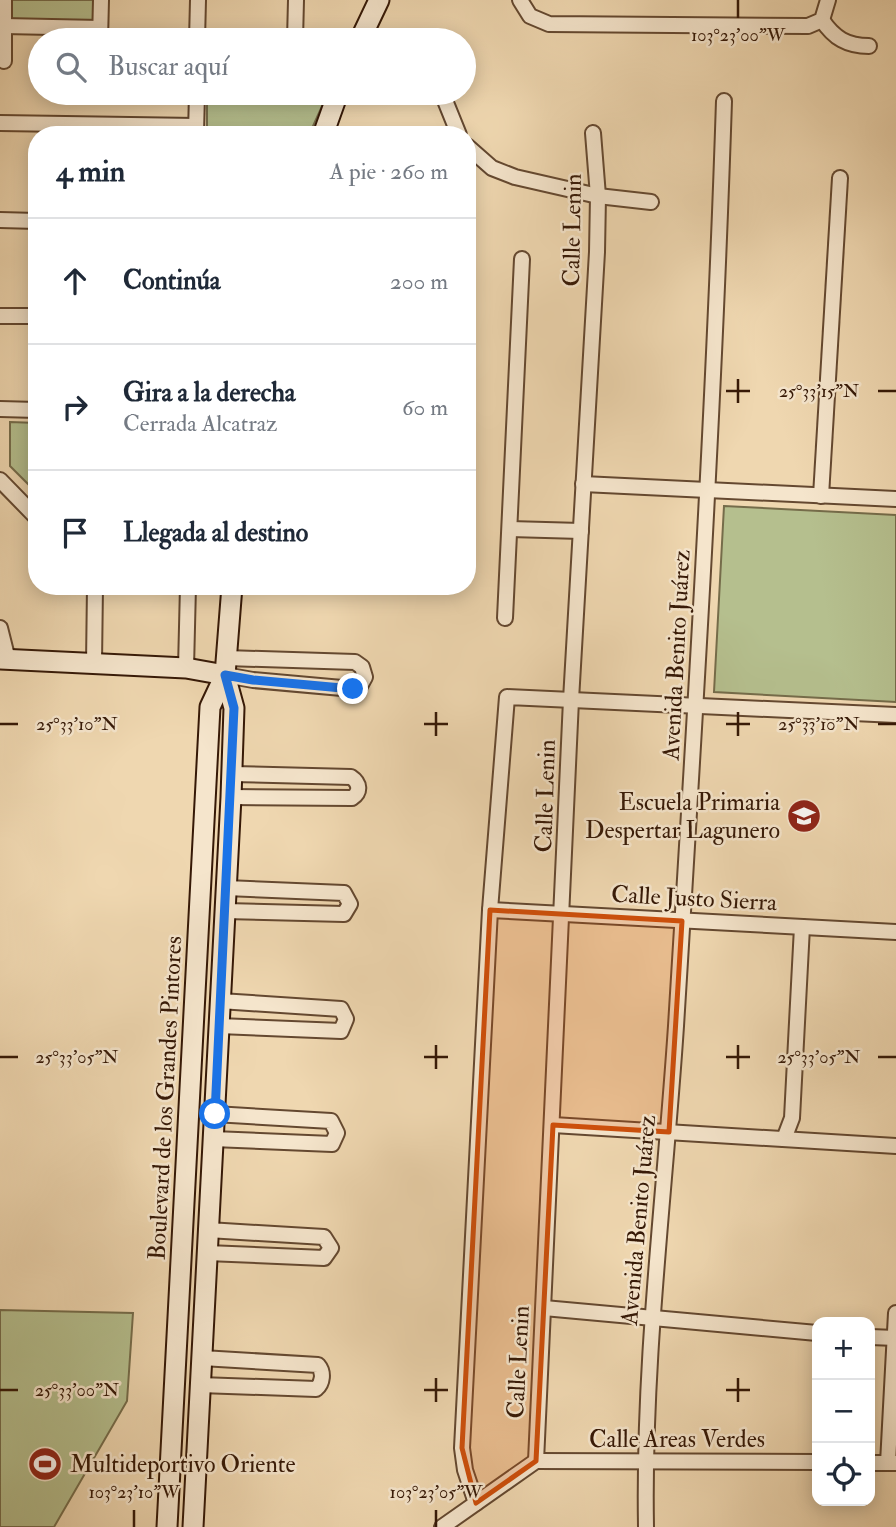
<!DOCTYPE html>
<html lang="es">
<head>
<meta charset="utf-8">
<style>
  :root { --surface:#fff; --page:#f6f6f7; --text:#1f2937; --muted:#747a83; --line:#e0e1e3 }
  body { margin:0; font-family:"IM FELL Double Pica",serif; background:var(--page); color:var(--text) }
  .controls { position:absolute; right:21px; bottom:21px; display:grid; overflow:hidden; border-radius:14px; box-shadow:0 4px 18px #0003 }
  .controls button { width:63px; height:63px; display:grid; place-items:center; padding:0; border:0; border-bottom:2px solid var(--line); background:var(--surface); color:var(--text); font:35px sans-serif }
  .stop { position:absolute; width:21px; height:21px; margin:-16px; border:5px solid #1a73e8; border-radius:50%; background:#fff }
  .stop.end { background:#1a73e8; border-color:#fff; box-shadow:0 2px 7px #0008 }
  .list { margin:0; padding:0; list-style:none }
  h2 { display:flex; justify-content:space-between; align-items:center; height:91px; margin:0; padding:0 28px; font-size:30px }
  h2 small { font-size:23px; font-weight:400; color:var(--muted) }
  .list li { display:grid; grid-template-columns:46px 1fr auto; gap:21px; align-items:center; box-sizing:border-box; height:126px; padding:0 28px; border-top:2px solid var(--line) }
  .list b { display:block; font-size:26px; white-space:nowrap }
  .list p { margin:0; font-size:23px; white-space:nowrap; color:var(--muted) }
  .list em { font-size:23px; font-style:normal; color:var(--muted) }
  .icon { flex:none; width:38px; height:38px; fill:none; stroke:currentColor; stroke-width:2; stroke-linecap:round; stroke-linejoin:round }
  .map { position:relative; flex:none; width:896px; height:1527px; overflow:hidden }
  .search { position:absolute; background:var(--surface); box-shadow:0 4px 18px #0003; left:28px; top:28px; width:448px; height:77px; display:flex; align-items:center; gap:18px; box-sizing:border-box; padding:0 24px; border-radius:38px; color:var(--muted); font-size:26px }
  .panel { position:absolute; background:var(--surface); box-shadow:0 4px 18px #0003; left:28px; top:126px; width:448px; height:469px; border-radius:28px }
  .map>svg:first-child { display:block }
</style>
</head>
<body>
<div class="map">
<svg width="896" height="1527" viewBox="0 0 896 1527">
  <rect width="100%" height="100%" fill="#efd7b0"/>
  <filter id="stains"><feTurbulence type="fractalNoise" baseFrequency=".00286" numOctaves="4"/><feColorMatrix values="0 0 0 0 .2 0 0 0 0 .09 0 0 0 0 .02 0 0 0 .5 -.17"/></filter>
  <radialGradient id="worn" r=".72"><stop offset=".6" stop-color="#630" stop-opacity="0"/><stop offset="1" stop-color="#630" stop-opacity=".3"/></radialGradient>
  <g fill="#b5bf8e" stroke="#756c4a" stroke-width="2">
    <polygon points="10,0 96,0 96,24 9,21"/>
    <polygon points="207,93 328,93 309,135 207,135"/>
    <polygon points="10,422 37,423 37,493 10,466"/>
    <polygon points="724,506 896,515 896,702 714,692"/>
    <polygon points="0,1310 133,1313 127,1401 54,1527 0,1527"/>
  </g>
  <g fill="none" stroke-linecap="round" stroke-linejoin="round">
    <g stroke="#644830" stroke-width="18">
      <g id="street">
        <polyline points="4,0 4,61"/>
        <polyline points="520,0 530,16 549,24 808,26 822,20 828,0"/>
        <path d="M822 20C834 38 847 46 869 46"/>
        <polyline points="4,26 100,28"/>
        <polyline points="100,40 101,0"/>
        <polyline points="197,40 198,0"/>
        <polyline points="295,40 296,0"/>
        <polyline points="442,93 459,135"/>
        <polyline points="0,123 196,126"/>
        <polyline points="196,133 197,93"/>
        <polyline points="467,146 492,168 515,177 598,196 651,202"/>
        <polyline points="0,220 37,221"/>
        <polyline points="0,316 37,316"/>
        <polyline points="0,409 37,410"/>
        <polyline points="0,480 37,518"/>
        <polyline points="583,484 896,499"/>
        <polyline points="821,496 840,178"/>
        <polyline points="510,529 581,531"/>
        <polyline points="505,618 522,259"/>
        <polyline points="0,628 8,660"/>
        <polyline points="94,663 95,586"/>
        <polyline points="186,668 188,586"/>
        <polyline points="225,675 253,680 353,689 360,686 365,677 362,667 355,662 226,658"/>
        <path d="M231 797 352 798C361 792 360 783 351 777L232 774"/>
        <polyline points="490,910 896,932"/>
        <polyline points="225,911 344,914 350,904 344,893 226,888"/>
        <polyline points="219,1026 341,1031 346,1019 341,1009 220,1001"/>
        <polyline points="553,1125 896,1146"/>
        <polyline points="213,1139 332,1144 337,1133 331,1121 214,1114"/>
        <polyline points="784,1139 792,1118 802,927"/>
        <polyline points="207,1253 324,1258 331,1248 324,1237 208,1230"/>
        <polyline points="544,1308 817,1333"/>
        <polyline points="870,1337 896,1338"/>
        <path d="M200 1385 316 1389C323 1383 324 1372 318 1365L202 1358"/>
        <polyline points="536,1461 571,700 597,252 598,196 593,133"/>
        <polyline points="536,1461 817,1462"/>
        <polyline points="870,1463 895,1463"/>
        <polyline points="888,1463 896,1313"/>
        <polyline points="476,1503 465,1470 462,1448 490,910 507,697 896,715"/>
        <polyline points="442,1527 536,1461"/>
        <path d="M646 1527C643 1360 665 1193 676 1026 695 718 714 410 724 101"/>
      </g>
    </g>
    <g stroke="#351806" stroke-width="23">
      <g id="secondary">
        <polyline points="360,40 379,0"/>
        <polyline points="323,135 338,93"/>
        <polyline points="0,659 186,668 225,675"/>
        <polyline points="167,1527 210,707 225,675"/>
        <polyline points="193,1527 231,797 234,708 225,675 232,586"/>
      </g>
    </g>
    <use href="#street" stroke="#f5e5cc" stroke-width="14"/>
    <use href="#secondary" stroke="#f5e5cc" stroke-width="19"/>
  </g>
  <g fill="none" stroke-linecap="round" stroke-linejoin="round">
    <polyline stroke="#1a73e8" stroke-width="9" points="215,1114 234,708 225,675 253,680 353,689"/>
  </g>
  <path fill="#cd4f0b" fill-opacity="0.2" stroke="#cd4f0b" stroke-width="5" stroke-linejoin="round" d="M490 910 682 921 669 1132 553 1125 536 1461 476 1503 462 1448Z"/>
  <path fill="none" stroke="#351806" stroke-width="2.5" d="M738 0V18M738 379V403M726 391H750M878 391H896M436 712V736M738 712V736M0 724H18M424 724H448M726 724H750M878 724H896M436 1045V1069M738 1045V1069M0 1057H18M424 1057H448M726 1057H750M878 1057H896M436 1378V1402M738 1378V1402M0 1390H18M424 1390H448M726 1390H750M134 1510V1527M436 1510V1527"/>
  <defs>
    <g id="school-disc" transform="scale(1.75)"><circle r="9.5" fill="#8f2418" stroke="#f5e5cc"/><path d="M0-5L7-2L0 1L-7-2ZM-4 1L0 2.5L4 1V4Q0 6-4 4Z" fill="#fff"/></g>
    <g id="stadium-disc" transform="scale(1.75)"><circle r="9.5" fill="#8f2418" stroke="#f5e5cc"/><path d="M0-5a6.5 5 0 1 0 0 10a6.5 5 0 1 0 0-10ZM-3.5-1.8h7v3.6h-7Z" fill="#fff"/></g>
  </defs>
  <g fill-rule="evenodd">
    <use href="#school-disc" x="804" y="816"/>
    <use href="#stadium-disc" x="45" y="1464"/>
  </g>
  <g text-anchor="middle" stroke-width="5" stroke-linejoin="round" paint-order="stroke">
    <g font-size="24" fill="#351806" stroke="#f5e5cc">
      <text transform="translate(572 230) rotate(-89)" y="8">Calle Lenin</text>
      <text transform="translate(676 655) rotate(-87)" y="8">Avenida Benito Juárez</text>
      <text transform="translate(545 796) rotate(-88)" y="8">Calle Lenin</text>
      <text transform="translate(694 898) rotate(3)" y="8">Calle Justo Sierra</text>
      <text transform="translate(165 1098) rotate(-87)" y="8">Boulevard de los Grandes Pintores</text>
      <text transform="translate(638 1220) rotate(-85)" y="8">Avenida Benito Juárez</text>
      <text transform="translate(518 1362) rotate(-87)" y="8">Calle Lenin</text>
      <text x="677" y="1447">Calle Areas Verdes</text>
    </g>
    <g font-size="24" fill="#351806" stroke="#f5e5cc" text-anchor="end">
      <text x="780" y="810">Escuela Primaria<tspan x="780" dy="28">Despertar Lagunero</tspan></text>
      <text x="70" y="1472" text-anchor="start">Multideportivo Oriente</text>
    </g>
  </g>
  <g font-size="18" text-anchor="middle" fill="#351806" stroke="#f5e5cc" stroke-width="5" stroke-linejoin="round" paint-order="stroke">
    <text x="738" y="41">103°23'00"W</text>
    <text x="819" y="397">25°33'15"N</text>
    <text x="77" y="730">25°33'10"N</text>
    <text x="819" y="730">25°33'10"N</text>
    <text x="77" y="1063">25°33'05"N</text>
    <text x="819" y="1063">25°33'05"N</text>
    <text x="77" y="1396">25°33'00"N</text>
    <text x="134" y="1498">103°23'10"W</text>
    <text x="436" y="1498">103°23'05"W</text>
  </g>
  <rect width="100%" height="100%" filter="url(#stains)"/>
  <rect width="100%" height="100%" fill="url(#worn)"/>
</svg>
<div class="controls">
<button>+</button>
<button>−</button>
<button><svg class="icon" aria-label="locate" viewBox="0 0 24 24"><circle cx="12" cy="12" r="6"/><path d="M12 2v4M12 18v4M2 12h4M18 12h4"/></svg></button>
</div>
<div class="stop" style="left:215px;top:1114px"></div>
<div class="stop end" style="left:353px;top:689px"></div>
<div class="search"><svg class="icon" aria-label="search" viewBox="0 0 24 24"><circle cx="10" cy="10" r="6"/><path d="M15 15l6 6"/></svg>Buscar aquí</div>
<section class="panel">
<h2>4 min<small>A pie · 260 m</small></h2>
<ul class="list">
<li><svg class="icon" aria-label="ahead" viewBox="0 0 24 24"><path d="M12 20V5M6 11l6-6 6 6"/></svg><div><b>Continúa</b></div><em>200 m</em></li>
<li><svg class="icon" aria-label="right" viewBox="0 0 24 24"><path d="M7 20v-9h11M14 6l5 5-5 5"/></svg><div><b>Gira a la derecha</b><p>Cerrada Alcatraz</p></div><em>60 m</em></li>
<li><svg class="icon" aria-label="arrive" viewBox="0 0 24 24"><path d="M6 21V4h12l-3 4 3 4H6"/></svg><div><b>Llegada al destino</b></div></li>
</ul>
</section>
</div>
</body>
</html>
